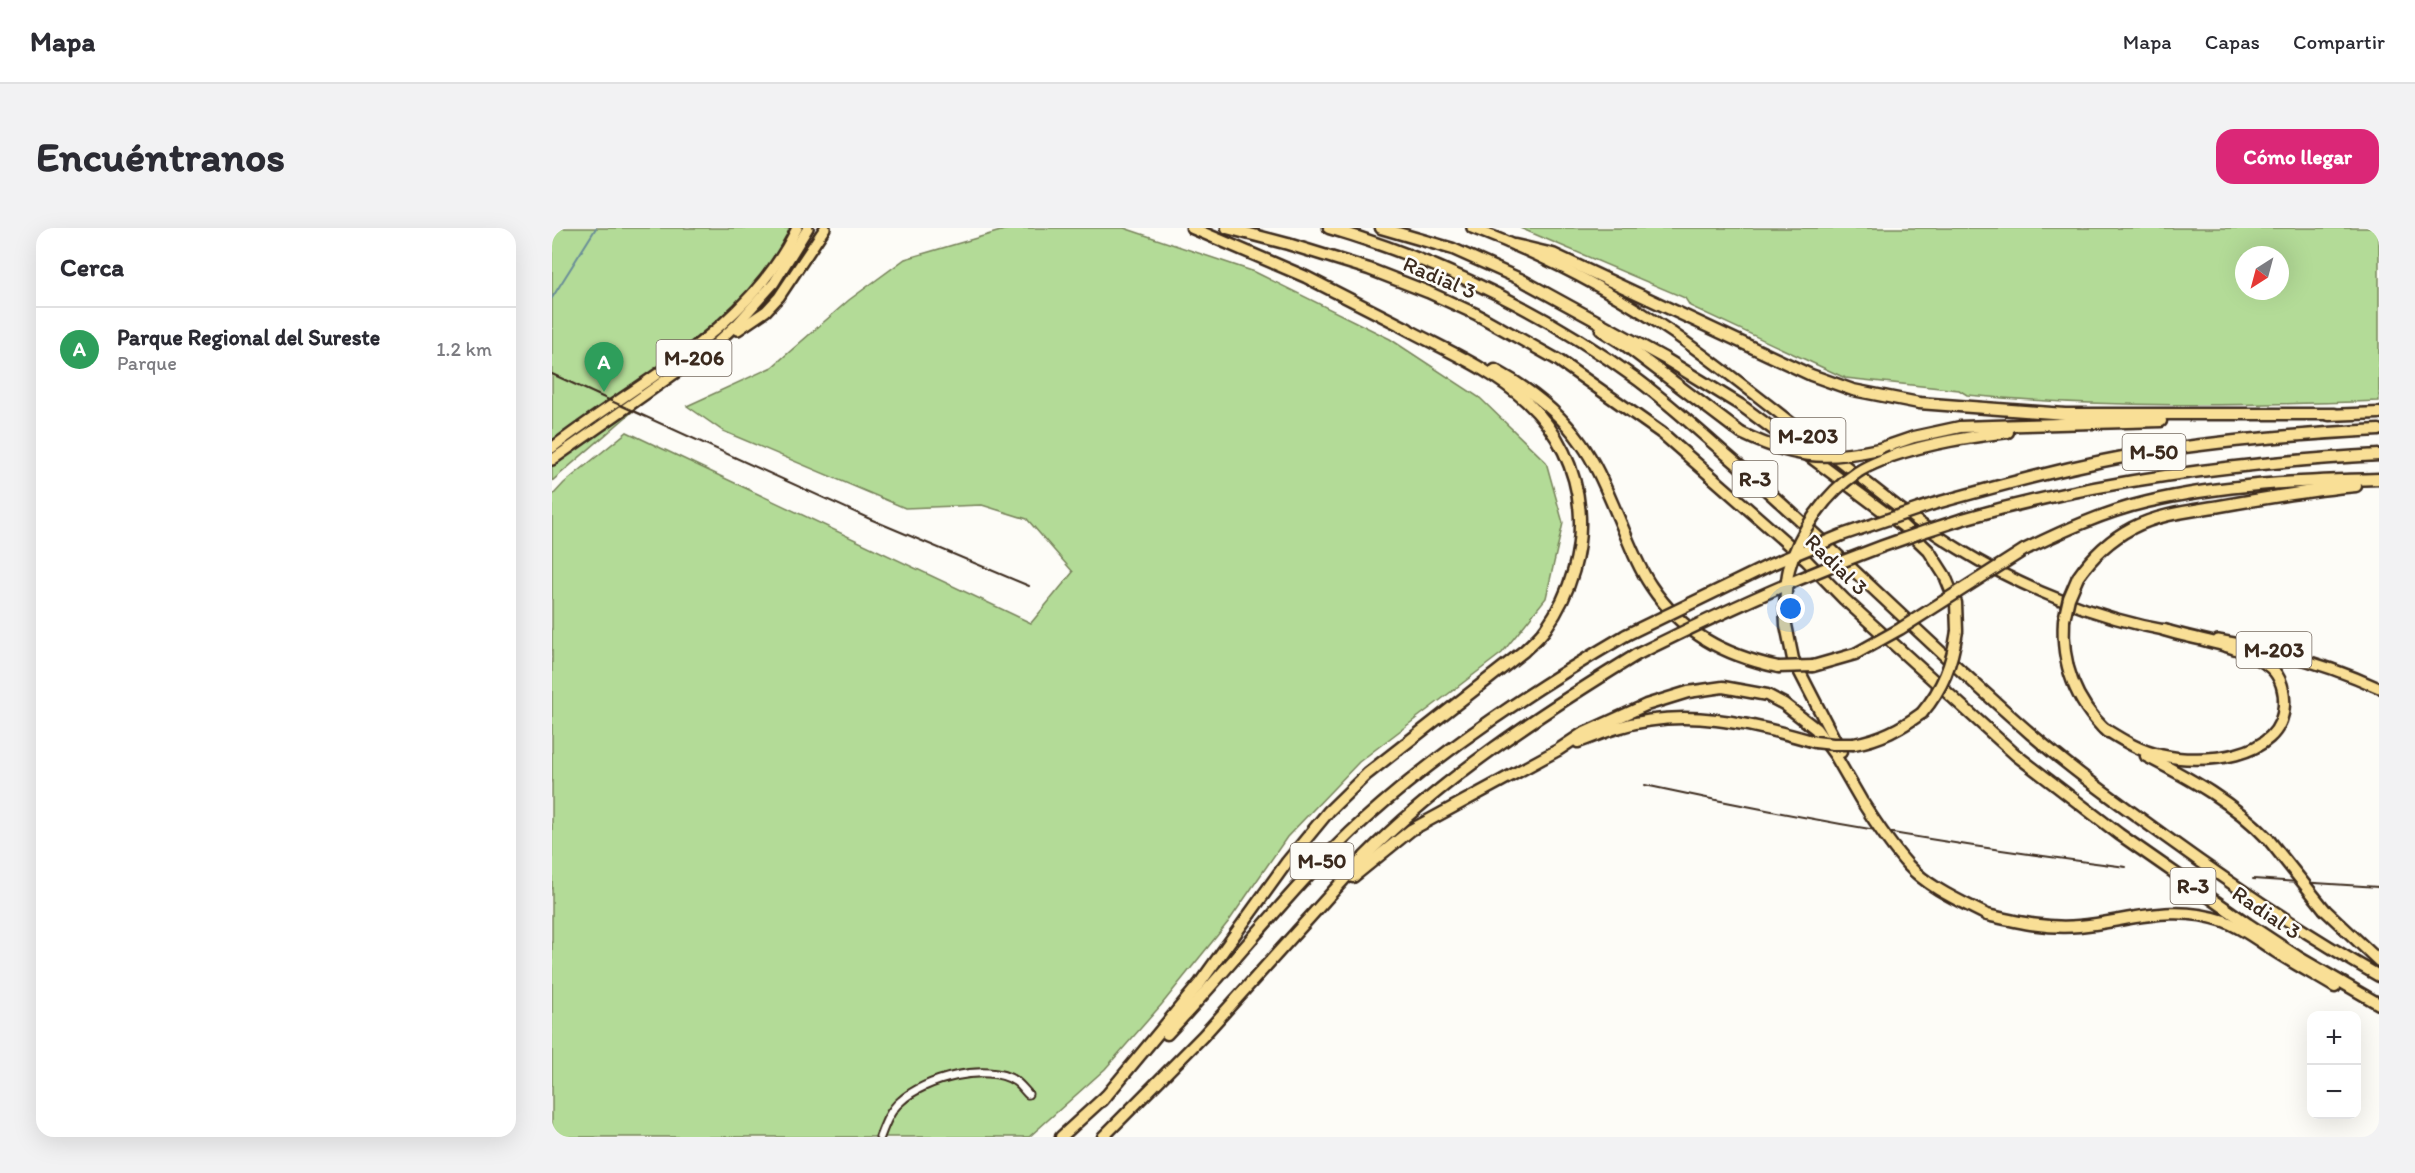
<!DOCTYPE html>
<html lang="es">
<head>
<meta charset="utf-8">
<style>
  :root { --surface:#fff; --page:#f2f2f3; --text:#2b2b33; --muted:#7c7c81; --line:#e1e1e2; --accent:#db2777 }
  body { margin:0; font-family:Itim,sans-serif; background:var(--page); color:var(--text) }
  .controls { position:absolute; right:18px; bottom:18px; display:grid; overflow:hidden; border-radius:12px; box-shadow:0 6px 24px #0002 }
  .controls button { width:54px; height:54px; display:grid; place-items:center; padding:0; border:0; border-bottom:2px solid var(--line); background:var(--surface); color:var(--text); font:30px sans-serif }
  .compass { position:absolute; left:1683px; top:18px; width:54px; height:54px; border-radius:50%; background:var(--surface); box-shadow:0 6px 24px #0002; rotate:216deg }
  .you { position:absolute; left:1239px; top:381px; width:21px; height:21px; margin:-15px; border:4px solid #fff; border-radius:50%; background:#1a73e8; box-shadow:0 0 0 9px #1a73e833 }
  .badge { display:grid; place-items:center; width:39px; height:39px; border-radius:50%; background:var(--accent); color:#fff; font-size:20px; font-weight:700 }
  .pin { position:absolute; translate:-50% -50px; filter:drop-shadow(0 2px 3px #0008) }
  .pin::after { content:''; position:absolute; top:32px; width:21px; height:18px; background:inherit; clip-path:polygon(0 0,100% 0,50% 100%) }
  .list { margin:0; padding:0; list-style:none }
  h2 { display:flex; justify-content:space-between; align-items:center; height:78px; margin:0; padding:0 24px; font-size:26px }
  h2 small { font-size:20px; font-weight:400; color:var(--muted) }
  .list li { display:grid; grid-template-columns:39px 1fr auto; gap:18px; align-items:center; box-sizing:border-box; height:84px; padding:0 24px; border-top:2px solid var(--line) }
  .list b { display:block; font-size:22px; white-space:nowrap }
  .list p { margin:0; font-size:20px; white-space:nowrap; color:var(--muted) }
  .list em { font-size:20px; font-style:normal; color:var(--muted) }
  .map { position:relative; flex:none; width:1827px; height:909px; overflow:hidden; border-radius:18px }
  header { display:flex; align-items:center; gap:36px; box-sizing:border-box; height:84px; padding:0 30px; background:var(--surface); border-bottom:2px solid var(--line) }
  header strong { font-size:28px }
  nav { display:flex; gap:33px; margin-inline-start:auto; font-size:21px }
  .intro { display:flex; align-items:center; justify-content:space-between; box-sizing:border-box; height:144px; padding:0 36px }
  h1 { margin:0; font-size:42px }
  .button { padding:15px 27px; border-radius:18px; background:var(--accent); color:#fff; font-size:21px; font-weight:700 }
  main { display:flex; gap:36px; padding:0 36px }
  aside { flex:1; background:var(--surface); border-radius:18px; box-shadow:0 6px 24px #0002 }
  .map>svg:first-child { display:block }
</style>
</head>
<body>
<header>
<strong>Mapa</strong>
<nav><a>Mapa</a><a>Capas</a><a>Compartir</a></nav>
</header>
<div class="intro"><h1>Encuéntranos</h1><a class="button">Cómo llegar</a></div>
<main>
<aside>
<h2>Cerca<small></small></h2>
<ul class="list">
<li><span class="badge" style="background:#2e9e5b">A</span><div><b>Parque Regional del Sureste</b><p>Parque</p></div><em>1.2 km</em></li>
</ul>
</aside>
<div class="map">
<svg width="1827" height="909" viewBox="0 0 1827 909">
  <rect width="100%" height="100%" fill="#fdfcf7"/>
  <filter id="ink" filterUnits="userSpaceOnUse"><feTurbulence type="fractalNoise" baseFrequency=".0167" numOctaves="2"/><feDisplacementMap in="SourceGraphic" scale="12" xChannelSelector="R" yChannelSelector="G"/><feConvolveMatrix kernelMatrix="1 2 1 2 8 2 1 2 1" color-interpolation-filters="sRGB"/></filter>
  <g filter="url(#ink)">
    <g fill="#b3db97" stroke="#77825a" stroke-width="1.5" fill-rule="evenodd">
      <polygon points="0,0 239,0 237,15 207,74 0,253"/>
      <polygon points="466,0 572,0 703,44 838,111 928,170 994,234 1011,295 994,370 950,425 807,534 735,609 677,693 610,776 553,841 477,909 0,909 0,268 12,255 75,204 479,395 521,344 475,291 430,277 353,280 171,203 135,178 220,139 297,72 353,31 452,2"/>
      <path d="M968 0H1827V173C1689 178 1552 180 1415 167L1407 162 1293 150 1292 148 1291 149 1138 78 1133 70ZM1692 27H1728V63H1692Z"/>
    </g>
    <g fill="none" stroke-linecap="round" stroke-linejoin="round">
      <polyline stroke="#6a8e98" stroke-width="2" points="0,70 44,0"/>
      <g stroke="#3b2a1e" stroke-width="11">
        <path id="minor" d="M328 909C333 896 338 882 349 873 372 851 435 834 463 853 468 856 472 862 476 866"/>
      </g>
      <g stroke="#3b2a1e" stroke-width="14">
        <g id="major">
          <path d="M920 0C991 27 1058 62 1121 105 1185 150 1246 201 1308 249 1340 274 1372 300 1407 321 1470 360 1544 390 1617 403"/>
          <polyline points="186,102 214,83 227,69 273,0"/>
          <path d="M0 220C86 153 196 103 245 0"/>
          <polyline points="0,232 159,120 186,95 222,55 256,0"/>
          <path d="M1666 412C1723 422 1775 436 1827 460"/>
        </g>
      </g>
      <g stroke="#3b2a1e" stroke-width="15">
        <g id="highway">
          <polyline points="640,0 754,49 856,101"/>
          <polyline points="675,0 736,16 817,41 876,64 924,86 1006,132 1111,206 1254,332 1292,371 1464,527 1567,606 1696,696 1746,729 1827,776"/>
          <path d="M777 0C888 33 993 84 1086 152 1118 176 1146 202 1176 228 1280 318 1376 416 1479 506 1522 543 1568 576 1614 609 1683 659 1753 706 1827 748"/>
          <polyline points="829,0 901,21 968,51 1112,130 1190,178 1351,298 1377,323 1393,348 1404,375 1405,403"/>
          <polyline points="963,17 1001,26 1259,147 1301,162 1367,175 1513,186 1782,186"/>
          <polyline points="1049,102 1073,117 1189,205"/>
          <path d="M943 142C976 160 1007 184 1029 215 1044 236 1054 261 1064 284 1075 309 1084 336 1099 358 1131 406 1172 427 1226 439"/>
          <polyline points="1777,187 1827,185"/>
          <polyline points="1327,221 1362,209 1408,199 1609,193"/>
          <path d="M1340 228C1378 215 1417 209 1456 204"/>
          <path d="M1381 276C1453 256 1525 236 1599 224 1675 212 1751 206 1827 202"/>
          <path d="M1411 291C1546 252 1686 235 1827 227"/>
          <path d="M1472 322C1511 303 1552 284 1595 274 1671 256 1750 253 1827 251"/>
          <path d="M1526 349C1540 329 1557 312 1580 300 1607 286 1638 283 1668 278 1713 270 1758 262 1804 258"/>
          <polyline points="1233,378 1234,397 1241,431 1289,524"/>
          <path d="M1512 392C1509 437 1523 473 1555 504"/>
          <polyline points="1261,438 1303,426"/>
          <path d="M1551 500C1569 511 1587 523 1608 527 1647 536 1730 533 1732 477 1733 464 1729 449 1719 440 1694 417 1643 412 1612 402"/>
          <path d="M1026 514C1039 510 1051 504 1065 500 1131 479 1198 495 1263 514"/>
          <path d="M1302 516C1329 511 1348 501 1370 485"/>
          <path d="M1594 528C1639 551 1681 574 1717 612"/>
          <polyline points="801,649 859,602 1006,522 1030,506 1094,477 1136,464 1171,459 1215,467 1232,476 1264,501 1283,527 1309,572"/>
          <polyline points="1773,682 1827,733"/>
          <path d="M1435 687C1466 694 1495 701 1527 698 1578 693 1619 675 1672 693 1691 700 1707 713 1724 724 1743 736 1763 747 1783 759"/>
          <path d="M615 806C683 735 741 656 813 591 892 520 982 461 1074 407"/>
          <path d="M550 873 648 755 735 634 777 583 815 546 972 423C979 416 988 409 994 400 1045 328 1039 233 974 173 938 140 891 121 849 98"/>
          <polyline points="509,909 554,868"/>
          <path d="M551 909 651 808 813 628C893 548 988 486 1084 427"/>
        </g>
      </g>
      <use href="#minor" stroke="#fdfcf7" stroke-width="7"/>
      <use href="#major" stroke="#f9df96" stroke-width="9"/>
      <use href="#highway" stroke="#f9df96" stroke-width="10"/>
      <g stroke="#3b2a1e" stroke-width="2">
        <polyline points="0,146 318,291 477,358"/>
        <path d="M1093 557C1253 592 1412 619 1574 639"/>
        <polyline points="1701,651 1827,659"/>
      </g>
      <g stroke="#3b2a1e" stroke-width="15" stroke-linecap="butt">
        <g id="highway-bridge">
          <path d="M1189 205C1241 230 1271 233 1327 221"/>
          <path d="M1233 378C1234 366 1234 353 1237 341 1247 303 1274 265 1306 244 1316 237 1329 233 1340 228"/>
          <polyline points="1512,392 1517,370 1526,349"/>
          <polyline points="1074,407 1220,336 1290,307 1381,276"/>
          <polyline points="1303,426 1348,401 1472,322"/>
          <path d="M1084 427C1190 374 1297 326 1411 291"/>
          <polyline points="1226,439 1261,438"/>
          <path d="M1370 485C1391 460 1400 436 1405 403"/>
          <polyline points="1263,514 1281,516 1302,516"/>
          <path d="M1311 575C1325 597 1339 618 1356 637 1377 660 1408 673 1435 687"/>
          <polyline points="1717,612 1773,682"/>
        </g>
      </g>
      <use href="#highway-bridge" stroke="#f9df96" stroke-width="10"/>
    </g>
  </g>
  <g text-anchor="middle" stroke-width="5" stroke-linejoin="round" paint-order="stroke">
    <g fill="#fdfcf7" stroke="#75695f" stroke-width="1.5">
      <rect x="104.5" y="112" width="75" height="36" rx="4.5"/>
      <rect x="1218.5" y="190" width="75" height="36" rx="4.5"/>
      <rect x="1570.5" y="206" width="63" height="36" rx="4.5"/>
      <rect x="1180.5" y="233" width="45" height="36" rx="4.5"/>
      <rect x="1684.5" y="404" width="75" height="36" rx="4.5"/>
      <rect x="738.5" y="615" width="63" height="36" rx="4.5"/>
      <rect x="1618.5" y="640" width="45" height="36" rx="4.5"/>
    </g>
    <g font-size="21" font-weight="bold" fill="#3b2a1e">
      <text x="142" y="137">M-206</text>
      <text x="1256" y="215">M-203</text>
      <text x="1602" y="231">M-50</text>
      <text x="1203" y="258">R-3</text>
      <text x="1722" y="429">M-203</text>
      <text x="770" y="640">M-50</text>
      <text x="1641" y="665">R-3</text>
    </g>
    <g font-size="22" fill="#3b2a1e" stroke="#fdfcf7">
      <text transform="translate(888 49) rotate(23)" y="8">Radial 3</text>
      <text transform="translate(1285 336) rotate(44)" y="8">Radial 3</text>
      <text transform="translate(1715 684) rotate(34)" y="8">Radial 3</text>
    </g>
  </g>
</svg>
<div class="controls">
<button>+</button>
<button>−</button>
</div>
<svg class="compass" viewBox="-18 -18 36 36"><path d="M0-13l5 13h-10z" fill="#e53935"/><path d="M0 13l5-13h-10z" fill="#7c7c81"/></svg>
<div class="you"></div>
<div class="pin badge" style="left:52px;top:164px;background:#2e9e5b">A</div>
</div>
</main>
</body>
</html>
